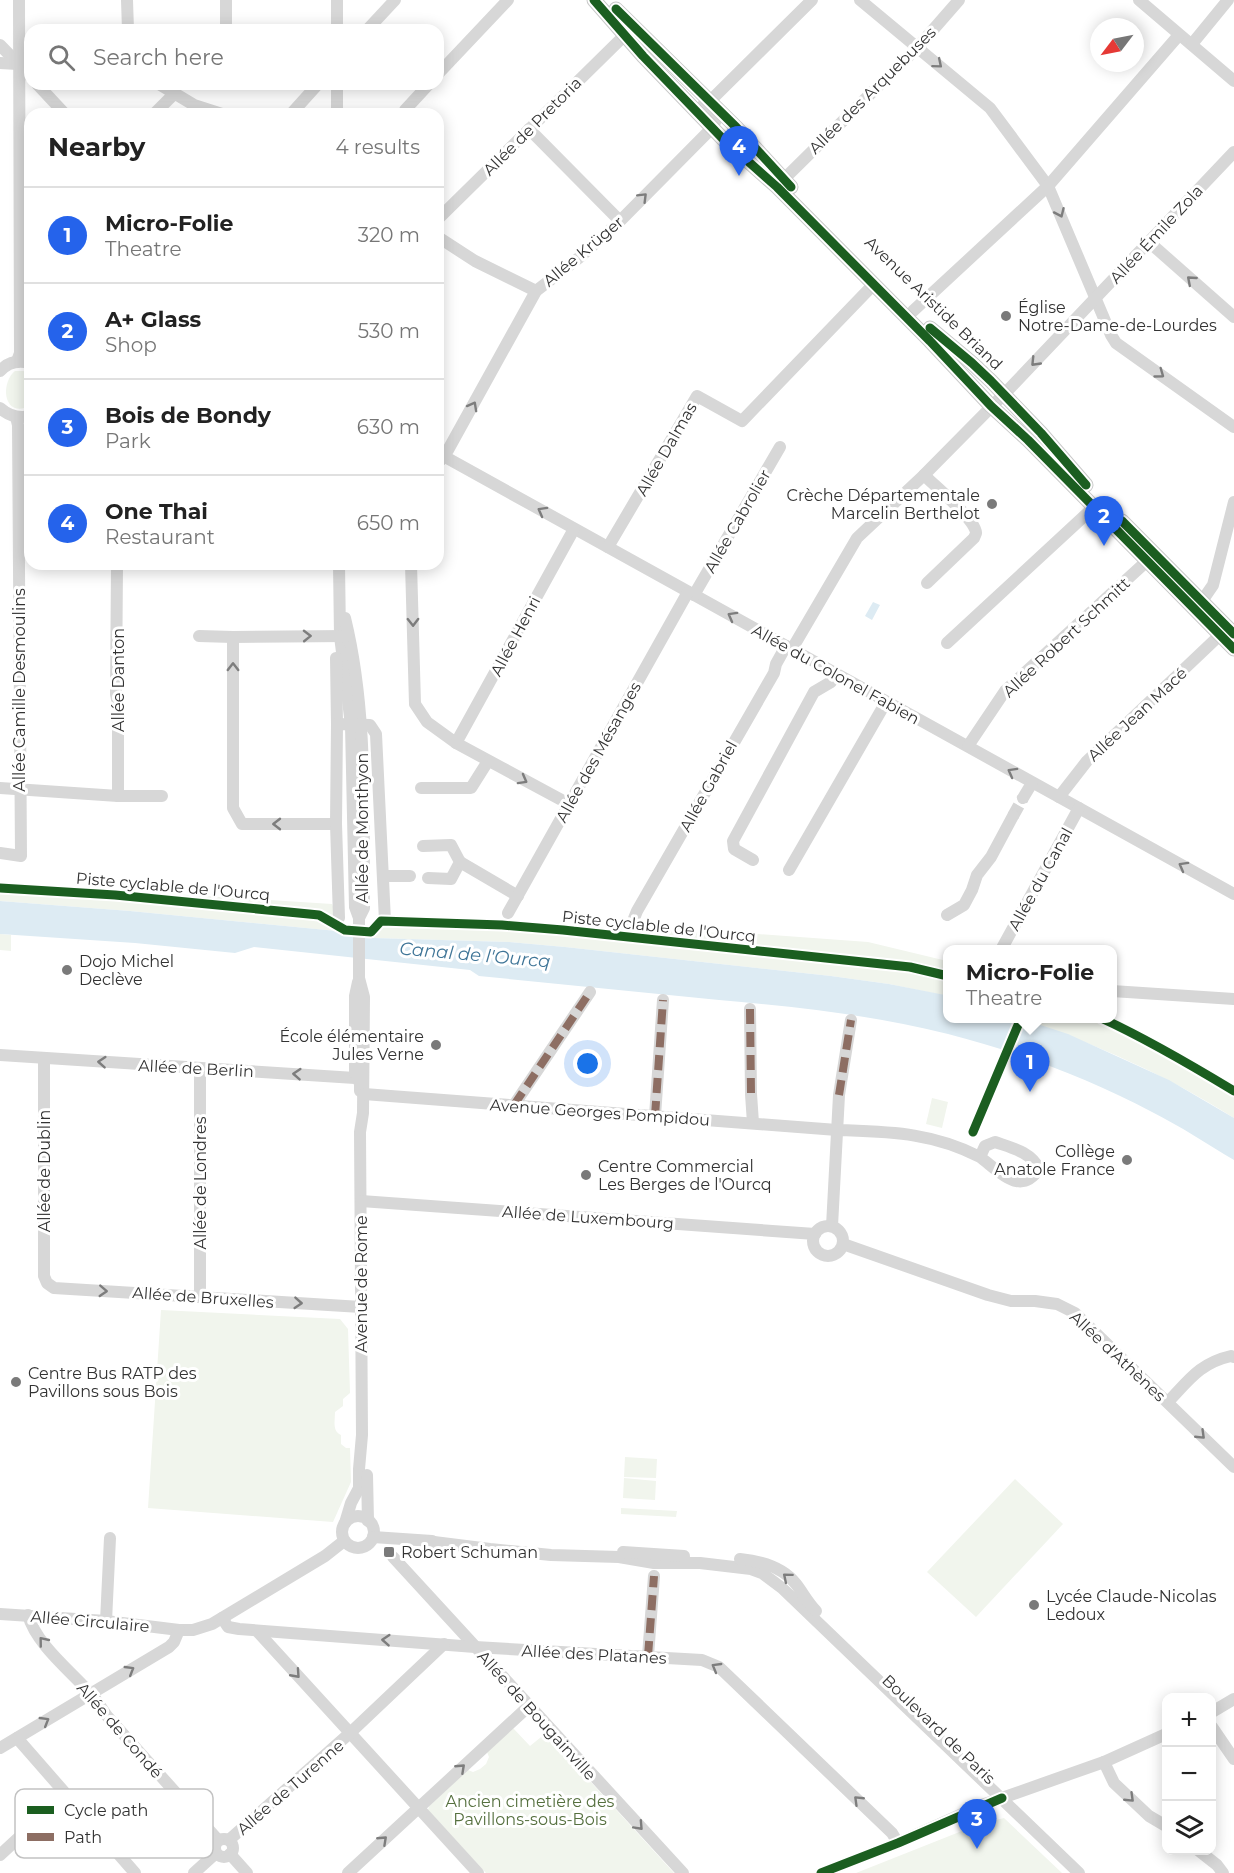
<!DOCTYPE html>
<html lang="en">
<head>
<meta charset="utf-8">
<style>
  :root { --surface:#fff; --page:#f2f2f2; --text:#222; --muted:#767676; --line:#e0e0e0; --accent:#2563eb }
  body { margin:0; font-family:Montserrat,sans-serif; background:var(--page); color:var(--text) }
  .controls { position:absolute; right:18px; bottom:18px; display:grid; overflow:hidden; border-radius:12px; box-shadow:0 3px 15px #0003 }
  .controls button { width:54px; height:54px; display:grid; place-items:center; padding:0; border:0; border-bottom:2px solid var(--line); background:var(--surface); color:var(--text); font:30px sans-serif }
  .compass { position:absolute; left:1090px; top:18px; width:54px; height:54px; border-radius:50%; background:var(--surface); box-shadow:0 3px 15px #0003; rotate:238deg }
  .you { position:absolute; left:588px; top:1064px; width:21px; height:21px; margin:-15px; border:4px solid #fff; border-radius:50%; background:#1a73e8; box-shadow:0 0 0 9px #1a73e833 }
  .badge { display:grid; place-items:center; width:39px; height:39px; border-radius:50%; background:var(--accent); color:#fff; font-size:20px; font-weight:700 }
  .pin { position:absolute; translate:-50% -50px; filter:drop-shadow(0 2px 3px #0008) }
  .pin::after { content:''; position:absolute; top:32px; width:21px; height:18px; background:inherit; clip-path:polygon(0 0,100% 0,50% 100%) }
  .popup { position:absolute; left:943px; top:945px; width:174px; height:78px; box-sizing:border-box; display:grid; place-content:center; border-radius:12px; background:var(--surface); filter:drop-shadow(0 2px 4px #0005); font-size:20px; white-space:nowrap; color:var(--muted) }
  .popup b { font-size:22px; color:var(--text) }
  .popup::after { content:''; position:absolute; left:50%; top:100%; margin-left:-12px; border:12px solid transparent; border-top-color:var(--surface) }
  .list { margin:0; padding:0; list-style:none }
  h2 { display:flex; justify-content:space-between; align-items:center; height:78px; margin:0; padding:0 24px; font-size:26px }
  h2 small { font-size:20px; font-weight:400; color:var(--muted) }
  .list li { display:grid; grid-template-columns:39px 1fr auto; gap:18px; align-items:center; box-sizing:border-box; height:96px; padding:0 24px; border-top:2px solid var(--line) }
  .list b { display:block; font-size:22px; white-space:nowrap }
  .list p { margin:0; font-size:20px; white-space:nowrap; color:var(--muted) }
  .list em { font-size:20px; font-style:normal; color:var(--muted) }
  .icon { flex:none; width:33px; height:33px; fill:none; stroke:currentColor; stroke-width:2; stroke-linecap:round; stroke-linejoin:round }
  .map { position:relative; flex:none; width:1234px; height:1873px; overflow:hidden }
  .search { position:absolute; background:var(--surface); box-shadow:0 3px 15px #0003; left:24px; top:24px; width:420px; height:66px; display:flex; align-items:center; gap:15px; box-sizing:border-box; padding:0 21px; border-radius:18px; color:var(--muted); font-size:22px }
  .panel { position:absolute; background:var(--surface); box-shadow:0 3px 15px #0003; left:24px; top:108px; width:420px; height:462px; border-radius:18px }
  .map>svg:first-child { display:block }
</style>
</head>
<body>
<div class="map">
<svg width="1234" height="1873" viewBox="0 0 1234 1873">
  <rect width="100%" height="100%" fill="#fff"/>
  <g fill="#f1f5ed">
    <path d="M15 371H23L30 373V406C3 419 0 383 15 371Z"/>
    <polygon points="0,883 332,904 347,935 337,931 130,911 0,901"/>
    <polygon points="390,915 498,919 629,930 757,934 868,942 947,961 947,996 889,984 831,976 565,947 509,942 374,938 375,933"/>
    <polygon points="0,934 11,935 11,951 0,950"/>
    <path d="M1022 1019H1109L1234 1087V1118C1168 1076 1096 1044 1022 1019Z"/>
    <polygon points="932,1098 948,1102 942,1128 926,1124"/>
    <path d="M161 1310 340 1319 348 1329 350 1393 343 1399V1406L335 1412C335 1421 332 1431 341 1435V1444L346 1448H350L351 1482 333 1522 148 1508Z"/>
    <polygon points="625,1457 657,1459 656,1478 624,1477"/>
    <polygon points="624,1478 656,1481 655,1500 623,1498"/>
    <polygon points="1015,1479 1063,1524 976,1617 927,1572"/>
    <polygon points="621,1508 677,1511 676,1517 621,1514"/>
    <polygon points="513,1728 530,1746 546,1733 674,1873 486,1873 428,1810 429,1806 468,1770 473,1772 480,1769 486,1764 489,1757 487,1752"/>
    <polygon points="1004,1818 1062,1873 856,1873 977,1825"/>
  </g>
  <g fill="#ddebf3">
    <polygon points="873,602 880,605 872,620 865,616"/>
    <path d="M0 901 130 911 337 931 347 935 374 938 509 942 565 947 831 976 889 984 945 995 947 996 948 1018 1022 1019 1068 1034 1169 1080 1234 1118V1160C1207 1144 1180 1126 1152 1112 1088 1078 1018 1052 948 1034 873 1015 796 1007 719 1000 639 992 559 984 479 976L470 970 254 947 235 953 135 943 0 934Z"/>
  </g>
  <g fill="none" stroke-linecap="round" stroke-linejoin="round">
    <polyline stroke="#d6d6d6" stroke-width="12" stroke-dasharray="12 6" stroke-linecap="butt" points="1013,816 1023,798"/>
    <g stroke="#d7d7d7" stroke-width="12">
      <polyline points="127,0 128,30"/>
      <polyline points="226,0 226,30"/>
      <polyline points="860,0 990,108 1048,186 1111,335 1116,343 1234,427"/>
      <polyline points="1139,0 1234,81"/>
      <polyline points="337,30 337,0"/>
      <polyline points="367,30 395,0"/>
      <polyline points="1192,44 1228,0"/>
      <polyline points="0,45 30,76"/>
      <polyline points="0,63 18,64"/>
      <polyline points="438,74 508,0"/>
      <polyline points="37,84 65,114"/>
      <polyline points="159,84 194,105 222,114"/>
      <polyline points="337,84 337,114"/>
      <polyline points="703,105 709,102 812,0"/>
      <polyline points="405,110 429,84"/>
      <polyline points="154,114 174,94"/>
      <polyline points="291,114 318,84"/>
      <polyline points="529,129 620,221"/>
      <polyline points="784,179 918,47 959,0"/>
      <polyline points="438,219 626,34"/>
      <polyline points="438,237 475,261 536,291"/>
      <polyline points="1149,242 1234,317"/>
      <polyline points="913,311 1048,186 1179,35"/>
      <polyline points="17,361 20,353 19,0"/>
      <path d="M0 371C8 362 19 360 30 363"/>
      <path d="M0 408C9 416 18 419 30 416"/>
      <polyline points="438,453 1234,894"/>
      <polyline points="440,461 448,450 536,291 580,257 620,221 712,128 716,120 709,103"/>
      <path d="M924 475C936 487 969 514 975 529 977 534 976 533 974 538L927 583"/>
      <polyline points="608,547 697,396 742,421 874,284"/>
      <polyline points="117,564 116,694 118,704 118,796"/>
      <polyline points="339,564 340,636 351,725 355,907 359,918 359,978 364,997 363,1113 360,1132 362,1435 359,1469 359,1488 351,1503 345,1523"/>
      <polyline points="411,564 415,704 427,722 456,743 569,804"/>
      <polyline points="694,595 780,447"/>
      <polyline points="1202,601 1213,585 1234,502"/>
      <path d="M345 618C368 712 363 811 364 908L359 918"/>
      <polyline points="199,636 233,637 348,636"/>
      <polyline points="233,637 233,808 242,824 336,824"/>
      <polyline points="947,643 1094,507"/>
      <polyline points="792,649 857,538 924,475 1011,387 1234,152"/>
      <polyline points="336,658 337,724"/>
      <polyline points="456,743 574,529"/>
      <polyline points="968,746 1005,691 1147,561"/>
      <polyline points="0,788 118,796 162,796"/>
      <polyline points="421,788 471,788 488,761"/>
      <polyline points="1059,797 1087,761 1220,635"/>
      <polyline points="1023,798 1032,783"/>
      <polyline points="423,846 451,845 460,862 451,879 428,878"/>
      <polyline points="0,853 21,856 18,425 16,417"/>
      <polyline points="753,860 734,849 733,841 814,692 831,682 836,674"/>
      <polyline points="460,862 518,896"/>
      <polyline points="789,870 886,702"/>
      <polyline points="384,876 410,876"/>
      <polyline points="508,913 688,592"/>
      <polyline points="947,915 964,905 972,890 977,875 991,857 1013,816"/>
      <polyline points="339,918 336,824 337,724 370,725 376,734 385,921"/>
      <polyline points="631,926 637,911 774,673 776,664 786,646"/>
      <polyline points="1001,950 1079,808"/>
      <polyline points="1112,991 1234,999"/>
      <polyline points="750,1009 751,1094 753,1123"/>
      <polyline points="0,1055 355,1078 360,1081 360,1091"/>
      <polyline points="44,1058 44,1276 47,1283 54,1288 361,1307"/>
      <polyline points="355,1073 355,996 358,982"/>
      <path d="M364 1094 837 1130C889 1132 932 1132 980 1157L985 1146 995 1142C1012 1148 1031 1152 1039 1169 1020 1197 999 1171 980 1157"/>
      <polyline points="514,1105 590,992"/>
      <polyline points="655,1116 663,1000"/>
      <polyline points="361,1201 815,1234"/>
      <polyline points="832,1226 839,1095 851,1020"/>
      <circle cx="828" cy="1241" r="15"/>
      <polyline points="843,1244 988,1295 1011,1301 1035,1301 1057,1304 1075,1313 1234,1467"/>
      <polyline points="200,1297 200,1069"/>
      <path d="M1168 1402C1189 1380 1200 1363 1231 1356L1234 1357"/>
      <polyline points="367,1475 368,1521"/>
      <circle cx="358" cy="1532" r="16"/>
      <polyline points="373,1537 432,1541"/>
      <polyline points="426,1541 490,1549 551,1555 619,1557 654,1563 700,1563 751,1569 762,1573 782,1588 1079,1873"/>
      <polyline points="623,1552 684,1556"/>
      <polyline points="393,1557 683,1873"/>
      <path d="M740 1559C760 1561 783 1567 796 1584 803 1593 808 1603 816 1611"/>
      <polyline points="0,1614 106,1621 179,1630 193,1630 212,1624 325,1556 344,1541"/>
      <path d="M28 1615C37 1647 76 1675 96 1700 100 1705 103 1711 107 1716L218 1840"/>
      <polyline points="222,1618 228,1627 239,1629 475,1647 702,1660 719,1667 892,1833 898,1843"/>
      <polyline points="106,1621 110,1538"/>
      <polyline points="257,1631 478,1873"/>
      <polyline points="648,1656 654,1576"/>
      <polyline points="1212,1712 1234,1699"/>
      <polyline points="1212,1727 1234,1759"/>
      <polyline points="17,1738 135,1873"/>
      <polyline points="0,1748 169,1647 174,1642 179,1630"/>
      <polyline points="1104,1762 1114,1783 1149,1816 1166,1826"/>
      <circle cx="224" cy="1848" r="9"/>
      <polyline points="229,1840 350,1733 444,1644"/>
      <polyline points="1198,1850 1217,1865 1223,1873"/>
      <polyline points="230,1854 247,1873"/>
      <polyline points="0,1855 66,1794"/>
      <polyline points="194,1873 216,1853"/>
      <polyline points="348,1873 529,1706"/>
      <polyline points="821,1873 898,1843 982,1805 1104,1762 1166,1734"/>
    </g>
    <g stroke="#cacaca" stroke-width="15">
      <polyline points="594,0 643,56 723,139 777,187 930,341 991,406 1028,440 1234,649"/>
      <polyline points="616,9 736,127 791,187"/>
      <polyline points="930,328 972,363 991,381 1041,433 1086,485"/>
      <polyline points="1122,521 1234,634"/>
    </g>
    <g stroke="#8d6e63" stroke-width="8" stroke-dasharray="15 8" stroke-linecap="butt">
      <polyline points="750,1009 751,1094"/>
      <polyline points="839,1095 851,1020"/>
      <polyline points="514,1105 590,992"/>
      <polyline points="655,1116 663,1000"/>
      <polyline points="648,1656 654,1576"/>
    </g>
    <g stroke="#fff" stroke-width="13">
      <g id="cycleway">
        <polyline points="594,0 643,56 723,139 777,187 930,341 991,406 1028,440 1234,649"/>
        <polyline points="616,9 736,127 791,187"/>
        <polyline points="930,328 972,363 991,381 1041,433 1086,485"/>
        <polyline points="1122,521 1234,634"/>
        <polyline points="0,888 115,895 319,915 345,930 371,932 381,921 502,925 563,930 910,967 948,976"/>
        <path d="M1101 1018C1147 1039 1191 1065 1234 1091"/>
        <polyline points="973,1132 1021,1018"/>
        <polyline points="821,1873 898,1843 1002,1798"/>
      </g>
    </g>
    <use href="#cycleway" stroke="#1b5e20" stroke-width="9"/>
  </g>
  <defs><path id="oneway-chevron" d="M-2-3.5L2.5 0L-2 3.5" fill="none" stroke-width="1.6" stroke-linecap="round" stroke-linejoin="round" transform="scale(1.5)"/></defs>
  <g stroke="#7d7d7d">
    <use href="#oneway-chevron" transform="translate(938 64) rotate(40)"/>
    <use href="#oneway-chevron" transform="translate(643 197) rotate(-45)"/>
    <use href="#oneway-chevron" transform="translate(1060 213) rotate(66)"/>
    <use href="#oneway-chevron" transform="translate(1191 280) rotate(-139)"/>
    <use href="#oneway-chevron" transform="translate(1035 362) rotate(134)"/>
    <use href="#oneway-chevron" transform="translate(1160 374) rotate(36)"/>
    <use href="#oneway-chevron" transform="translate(473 406) rotate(-61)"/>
    <use href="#oneway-chevron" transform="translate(542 511) rotate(-151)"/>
    <use href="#oneway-chevron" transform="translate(732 616) rotate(-151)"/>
    <use href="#oneway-chevron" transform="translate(413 622) rotate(89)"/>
    <use href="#oneway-chevron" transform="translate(307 636) rotate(-1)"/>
    <use href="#oneway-chevron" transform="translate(233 667) rotate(-90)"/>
    <use href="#oneway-chevron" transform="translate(1012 772) rotate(-151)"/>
    <use href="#oneway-chevron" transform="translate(523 780) rotate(29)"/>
    <use href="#oneway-chevron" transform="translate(277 824) rotate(180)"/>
    <use href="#oneway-chevron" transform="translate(1183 866) rotate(-151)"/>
    <use href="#oneway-chevron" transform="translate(102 1062) rotate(-176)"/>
    <use href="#oneway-chevron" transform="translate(297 1074) rotate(-176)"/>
    <use href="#oneway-chevron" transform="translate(103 1291) rotate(3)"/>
    <use href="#oneway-chevron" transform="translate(298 1303) rotate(4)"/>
    <use href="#oneway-chevron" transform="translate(1201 1435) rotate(44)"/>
    <use href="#oneway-chevron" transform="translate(787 1577) rotate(-140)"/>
    <use href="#oneway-chevron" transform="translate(386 1640) rotate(-176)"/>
    <use href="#oneway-chevron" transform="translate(43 1641) rotate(-129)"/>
    <use href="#oneway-chevron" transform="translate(716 1667) rotate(-150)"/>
    <use href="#oneway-chevron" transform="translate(130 1670) rotate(-31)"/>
    <use href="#oneway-chevron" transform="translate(296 1674) rotate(48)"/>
    <use href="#oneway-chevron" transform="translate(45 1721) rotate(-31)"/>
    <use href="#oneway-chevron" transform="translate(461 1768) rotate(-43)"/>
    <use href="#oneway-chevron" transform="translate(1130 1798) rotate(44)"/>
    <use href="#oneway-chevron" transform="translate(858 1800) rotate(-136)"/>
    <use href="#oneway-chevron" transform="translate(639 1826) rotate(47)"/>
    <use href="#oneway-chevron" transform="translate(383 1840) rotate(-43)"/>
  </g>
  <g fill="#7a7a7a" stroke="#fff" stroke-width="2">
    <circle cx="1006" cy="316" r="6"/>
    <circle cx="992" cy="504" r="6"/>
    <circle cx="67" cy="970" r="6"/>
    <circle cx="436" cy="1045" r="6"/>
    <circle cx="1127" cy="1160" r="6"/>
    <circle cx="586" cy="1175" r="6"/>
    <circle cx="16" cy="1382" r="6"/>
    <rect x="383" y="1546" width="12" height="12" rx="3"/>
    <circle cx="1034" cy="1605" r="6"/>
  </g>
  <g text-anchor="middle" stroke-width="6" stroke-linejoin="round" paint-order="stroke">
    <g font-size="16" fill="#333" stroke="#fff">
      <text transform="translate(872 90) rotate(-45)" y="6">Allée des Arquebuses</text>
      <text transform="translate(532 126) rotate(-45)" y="6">Allée de Pretoria</text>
      <text transform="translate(1156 234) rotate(-47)" y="6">Allée Émile Zola</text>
      <text transform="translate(583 251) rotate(-40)" y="6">Allée Krüger</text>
      <text transform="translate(934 303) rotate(44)" y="6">Avenue Aristide Briand</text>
      <text transform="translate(666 449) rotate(-60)" y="6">Allée Dalmas</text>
      <text transform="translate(737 521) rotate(-60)" y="6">Allée Cabrolier</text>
      <text transform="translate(515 636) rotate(-62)" y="6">Allée Henri</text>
      <text transform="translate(1066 637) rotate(-43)" y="6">Allée Robert Schmitt</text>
      <text transform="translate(836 674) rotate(29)" y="6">Allée du Colonel Fabien</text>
      <text transform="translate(118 680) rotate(-90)" y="6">Allée Danton</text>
      <text transform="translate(19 690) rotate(-90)" y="6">Allée Camille Desmoulins</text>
      <text transform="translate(1137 714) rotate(-43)" y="6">Allée Jean Macé</text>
      <text transform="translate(598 752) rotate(-61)" y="6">Allée des Mésanges</text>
      <text transform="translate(708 786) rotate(-61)" y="6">Allée Gabriel</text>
      <text transform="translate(362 828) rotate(-90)" y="6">Allée de Monthyon</text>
      <text transform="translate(1040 879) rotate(-61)" y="6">Allée du Canal</text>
      <text transform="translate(173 886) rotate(5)" y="6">Piste cyclable de l'Ourcq</text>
      <text transform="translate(659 926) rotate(6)" y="6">Piste cyclable de l'Ourcq</text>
      <text transform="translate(196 1068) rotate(3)" y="6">Allée de Berlin</text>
      <text transform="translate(600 1112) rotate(4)" y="6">Avenue Georges Pompidou</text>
      <text transform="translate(44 1171) rotate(-90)" y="6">Allée de Dublin</text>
      <text transform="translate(200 1183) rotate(-90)" y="6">Allée de Londres</text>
      <text transform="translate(588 1217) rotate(4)" y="6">Allée de Luxembourg</text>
      <text transform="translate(361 1284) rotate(-90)" y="6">Avenue de Rome</text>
      <text transform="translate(203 1297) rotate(4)" y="6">Allée de Bruxelles</text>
      <text transform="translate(1118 1356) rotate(43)" y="6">Allée d'Athènes</text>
      <text transform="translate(90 1621) rotate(5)" y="6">Allée Circulaire</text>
      <text transform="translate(594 1654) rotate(3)" y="6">Allée des Platanes</text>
      <text transform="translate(537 1715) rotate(48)" y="6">Allée de Bougainville</text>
      <text transform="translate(939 1729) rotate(44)" y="6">Boulevard de Paris</text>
      <text transform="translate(120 1730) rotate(49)" y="6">Allée de Condé</text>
      <text transform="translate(290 1787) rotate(-41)" y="6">Allée de Turenne</text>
    </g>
    <g font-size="16" fill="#333" stroke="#fff" text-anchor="start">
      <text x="1018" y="313">Église<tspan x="1018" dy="18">Notre-Dame-de-Lourdes</tspan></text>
      <text x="980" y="501" text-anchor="end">Crèche Départementale<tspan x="980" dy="18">Marcelin Berthelot</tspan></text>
      <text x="79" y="967">Dojo Michel<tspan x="79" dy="18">Declève</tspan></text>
      <text x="424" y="1042" text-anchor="end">École élémentaire<tspan x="424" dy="18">Jules Verne</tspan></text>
      <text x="1115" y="1157" text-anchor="end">Collège<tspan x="1115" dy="18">Anatole France</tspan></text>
      <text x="598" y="1172">Centre Commercial<tspan x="598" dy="18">Les Berges de l'Ourcq</tspan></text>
      <text x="28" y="1379">Centre Bus RATP des<tspan x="28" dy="18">Pavillons sous Bois</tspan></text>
      <text x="401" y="1558">Robert Schuman</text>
      <text x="1046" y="1602">Lycée Claude-Nicolas<tspan x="1046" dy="18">Ledoux</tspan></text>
    </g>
    <g font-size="16" fill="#56703f" stroke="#fff">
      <text x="530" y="1807">Ancien cimetière des<tspan x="530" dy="18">Pavillons-sous-Bois</tspan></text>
    </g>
    <g font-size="18" font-style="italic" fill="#3f7597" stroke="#fff">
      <text transform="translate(475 955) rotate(5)" y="6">Canal de l'Ourcq</text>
    </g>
  </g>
  <rect x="15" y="1789" width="198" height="69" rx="9" fill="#fff" stroke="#c2c2c2" stroke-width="1.5"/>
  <rect x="27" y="1806" width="27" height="8" fill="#1b5e20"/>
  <rect x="27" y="1833" width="27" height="8" fill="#8d6e63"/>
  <g font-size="16" fill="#333">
    <text x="64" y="1816">Cycle path</text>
    <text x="64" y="1843">Path</text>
  </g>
</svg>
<div class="controls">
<button>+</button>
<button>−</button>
<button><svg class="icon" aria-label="layers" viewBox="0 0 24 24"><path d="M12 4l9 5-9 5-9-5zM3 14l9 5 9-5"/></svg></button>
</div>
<svg class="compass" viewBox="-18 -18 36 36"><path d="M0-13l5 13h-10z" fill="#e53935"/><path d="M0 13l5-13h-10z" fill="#767676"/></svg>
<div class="you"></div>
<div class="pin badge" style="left:1030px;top:1092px">1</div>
<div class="popup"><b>Micro-Folie</b>Theatre</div>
<div class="pin badge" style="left:1104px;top:546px">2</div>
<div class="pin badge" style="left:977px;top:1849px">3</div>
<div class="pin badge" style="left:739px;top:176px">4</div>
<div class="search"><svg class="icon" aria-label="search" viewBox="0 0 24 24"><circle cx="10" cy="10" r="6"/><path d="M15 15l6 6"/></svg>Search here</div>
<section class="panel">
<h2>Nearby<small>4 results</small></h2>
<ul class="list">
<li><span class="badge">1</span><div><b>Micro-Folie</b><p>Theatre</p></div><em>320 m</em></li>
<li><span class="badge">2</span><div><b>A+ Glass</b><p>Shop</p></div><em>530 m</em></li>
<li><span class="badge">3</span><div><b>Bois de Bondy</b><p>Park</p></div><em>630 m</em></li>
<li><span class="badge">4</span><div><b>One Thai</b><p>Restaurant</p></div><em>650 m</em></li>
</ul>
</section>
</div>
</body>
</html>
